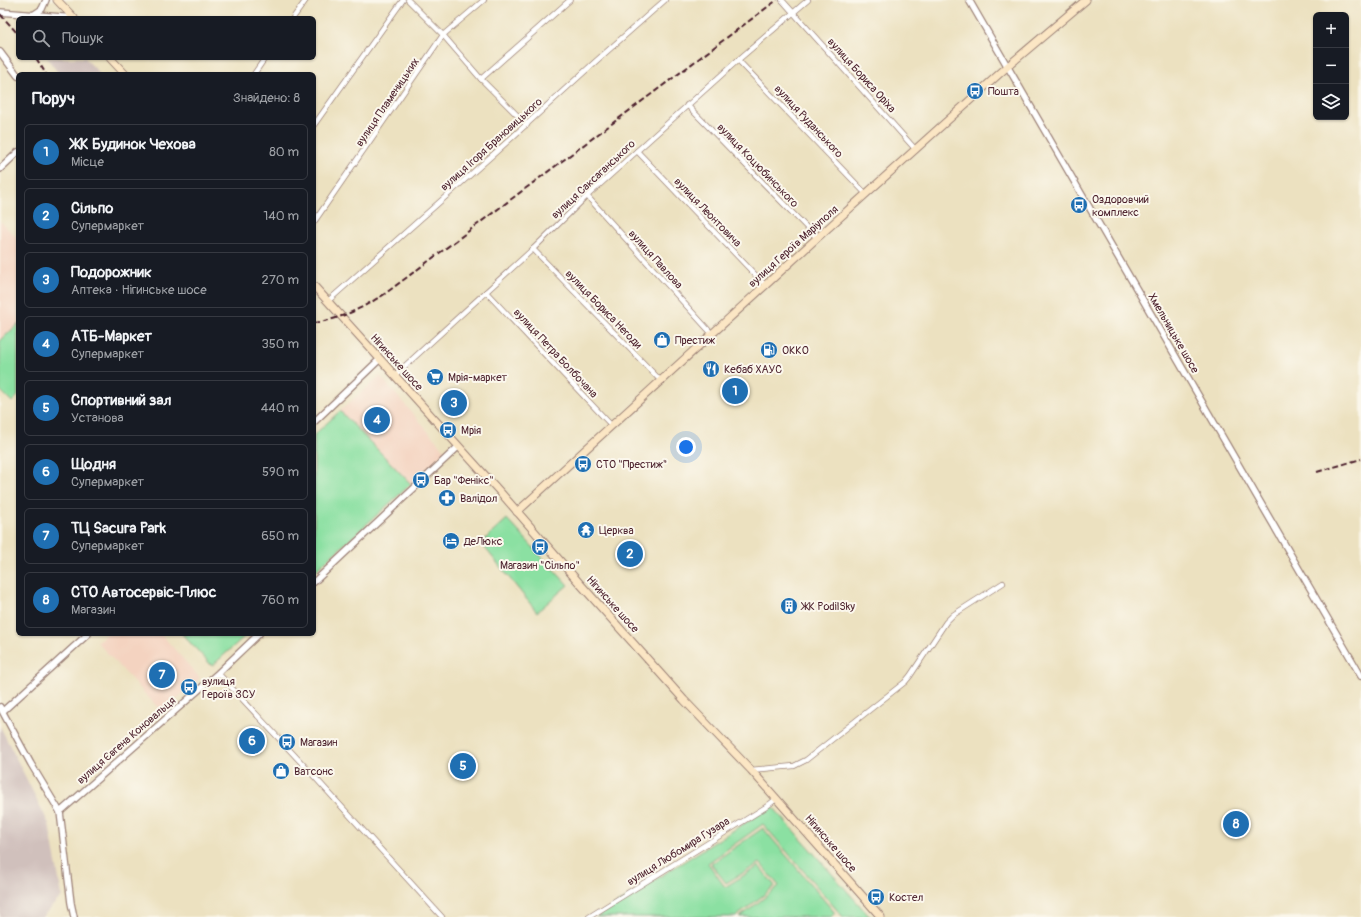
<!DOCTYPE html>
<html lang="uk">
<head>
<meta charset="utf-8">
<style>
  :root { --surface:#171b24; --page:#242831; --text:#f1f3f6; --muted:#9ea1a6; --line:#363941; --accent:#1f6fb2 }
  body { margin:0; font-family:Pangolin,sans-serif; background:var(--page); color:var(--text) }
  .controls { position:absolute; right:12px; top:12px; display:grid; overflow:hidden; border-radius:6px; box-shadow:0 1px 3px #0004 }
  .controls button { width:36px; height:36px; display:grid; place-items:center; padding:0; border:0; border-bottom:1px solid var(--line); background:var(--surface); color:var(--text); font:20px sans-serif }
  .you { position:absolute; left:686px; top:447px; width:14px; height:14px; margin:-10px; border:3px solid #fff; border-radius:50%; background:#1a73e8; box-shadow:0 0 0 6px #1a73e833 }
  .badge { display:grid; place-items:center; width:26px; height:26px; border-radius:50%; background:var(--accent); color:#fff; font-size:13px; font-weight:700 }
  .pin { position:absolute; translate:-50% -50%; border:2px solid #fff; box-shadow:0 1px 4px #0006 }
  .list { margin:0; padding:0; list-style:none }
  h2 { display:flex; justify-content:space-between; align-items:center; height:52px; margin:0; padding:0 16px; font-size:17px }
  h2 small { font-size:13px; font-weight:400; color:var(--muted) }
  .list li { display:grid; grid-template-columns:26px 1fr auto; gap:12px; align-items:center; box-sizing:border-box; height:56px; margin:0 8px 8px; padding:0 8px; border:1px solid var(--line); border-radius:6px }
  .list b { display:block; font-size:15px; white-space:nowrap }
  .list p { margin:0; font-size:13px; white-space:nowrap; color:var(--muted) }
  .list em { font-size:13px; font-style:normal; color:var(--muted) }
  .icon { flex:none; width:22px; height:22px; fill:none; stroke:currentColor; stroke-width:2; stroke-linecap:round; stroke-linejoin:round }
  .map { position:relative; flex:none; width:1361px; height:917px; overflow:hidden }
  .search { position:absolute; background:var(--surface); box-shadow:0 1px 3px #0004; left:16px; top:16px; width:300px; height:44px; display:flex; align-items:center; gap:10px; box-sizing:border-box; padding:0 14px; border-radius:6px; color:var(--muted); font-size:15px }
  .panel { position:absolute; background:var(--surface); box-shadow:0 1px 3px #0004; left:16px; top:72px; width:300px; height:564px; border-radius:6px }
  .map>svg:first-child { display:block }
</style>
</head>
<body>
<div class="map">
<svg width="1361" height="917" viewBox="0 0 1361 917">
  <rect width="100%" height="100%" fill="#fbf7ec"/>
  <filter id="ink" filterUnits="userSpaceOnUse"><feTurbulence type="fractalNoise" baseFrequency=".025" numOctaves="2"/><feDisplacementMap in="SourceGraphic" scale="8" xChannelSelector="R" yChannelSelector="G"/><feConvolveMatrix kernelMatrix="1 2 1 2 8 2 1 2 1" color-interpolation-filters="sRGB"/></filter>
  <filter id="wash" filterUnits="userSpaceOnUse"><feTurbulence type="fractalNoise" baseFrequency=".012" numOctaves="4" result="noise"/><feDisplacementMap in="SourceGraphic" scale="16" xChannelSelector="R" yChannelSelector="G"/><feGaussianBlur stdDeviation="0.9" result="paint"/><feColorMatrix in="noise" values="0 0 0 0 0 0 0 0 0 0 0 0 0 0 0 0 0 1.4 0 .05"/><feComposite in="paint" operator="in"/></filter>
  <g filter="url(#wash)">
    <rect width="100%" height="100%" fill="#ece1c0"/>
    <g fill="#f4d3c0">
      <polygon points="0,221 18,239 18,324 0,341"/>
      <polygon points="380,376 445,451 411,484 340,411"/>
      <polygon points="106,634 161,634 200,678 162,712 97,642"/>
    </g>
    <g fill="#d0c0bc">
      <polygon points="47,58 85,58 100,74 59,74"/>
      <polygon points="0,726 49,824 62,896 42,917 0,917"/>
    </g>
    <g fill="#8be0a2" stroke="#6a8066">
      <polygon points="18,324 18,396 12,402 0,390 0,341"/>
      <polygon points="340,411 411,484 314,572 314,435"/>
      <polygon points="507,519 568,585 537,612 481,543"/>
      <polygon points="182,634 247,634 212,666"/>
      <polygon points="772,806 870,917 843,917 763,824 708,863 725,887 759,866 775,886 736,917 596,917"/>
      <polygon points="763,828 835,913 831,917 740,917 779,886 760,863 726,883 711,864"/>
    </g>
  </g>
  <g filter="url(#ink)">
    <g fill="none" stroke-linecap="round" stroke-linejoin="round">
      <g stroke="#9b8076" stroke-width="6">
        <g id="minor">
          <polyline points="408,0 443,35 481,79 527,125"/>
          <polyline points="782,0 916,150"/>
          <polyline points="293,18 306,0"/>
          <polyline points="738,60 866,194"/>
          <polyline points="254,74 265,58"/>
          <polyline points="481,79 570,0"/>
          <polyline points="687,105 817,238"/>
          <polyline points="314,125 403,0"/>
          <polyline points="637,151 766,286"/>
          <polyline points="587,196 713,335"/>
          <polyline points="314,222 443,35 484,0"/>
          <polyline points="533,249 661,381"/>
          <polyline points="486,292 612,426"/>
          <polyline points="328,301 496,152 595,62 665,0"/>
          <polyline points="395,375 533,249 587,196 738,60 808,0"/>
          <polyline points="218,673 311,773 442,917"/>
          <polyline points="751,770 794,766 806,760 905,682 910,676 946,622 953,615 1003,583"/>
          <polyline points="589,917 766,807 776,799"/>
        </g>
      </g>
      <g stroke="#9b8076" stroke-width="8">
        <g id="tertiary">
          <polyline points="969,0 1361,676"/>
          <polyline points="0,12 74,18"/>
          <polyline points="33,15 42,9 46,0"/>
          <polyline points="0,52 18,76"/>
          <polyline points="0,169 18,152"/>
          <polyline points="314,422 380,359"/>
          <polyline points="314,582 458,447"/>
          <polyline points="0,707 31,764 60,812 71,903 74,917"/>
          <polyline points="3,711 88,634"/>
          <polyline points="60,812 218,673 259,634"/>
        </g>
      </g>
      <g stroke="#9b8076" stroke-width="9">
        <g id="secondary">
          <polyline points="57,0 74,18"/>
          <polyline points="110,58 125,74"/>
          <polyline points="314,286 501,493 582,586 684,700 751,770 881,917"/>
          <polyline points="517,512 817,238 1008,66 1086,0"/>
        </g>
      </g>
      <use href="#minor" stroke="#fff" stroke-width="4.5"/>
      <use href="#tertiary" stroke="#fff" stroke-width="5.5"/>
      <use href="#secondary" stroke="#fbe6c4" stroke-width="7"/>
      <g stroke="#4a1f2b" stroke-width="2" stroke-dasharray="6 3" stroke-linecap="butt">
        <polyline points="0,14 18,34"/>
        <polyline points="36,58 46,74"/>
        <path d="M314 323C341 319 363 308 386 293L777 0"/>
        <polyline points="1317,472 1361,459"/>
      </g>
    </g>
  </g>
  <defs>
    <g id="bus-disc" transform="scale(0.9)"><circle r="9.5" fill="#1f6fb2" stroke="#fbf7ec"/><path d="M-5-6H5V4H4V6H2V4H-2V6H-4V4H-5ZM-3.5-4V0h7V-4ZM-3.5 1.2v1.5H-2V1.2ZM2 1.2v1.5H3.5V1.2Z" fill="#fff"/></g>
    <g id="shop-disc" transform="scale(0.9)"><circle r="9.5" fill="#1f6fb2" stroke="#fbf7ec"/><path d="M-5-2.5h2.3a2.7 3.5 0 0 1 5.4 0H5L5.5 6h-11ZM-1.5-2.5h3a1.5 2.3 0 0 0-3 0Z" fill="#fff"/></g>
    <g id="fuel-disc" transform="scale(0.9)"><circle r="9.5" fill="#1f6fb2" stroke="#fbf7ec"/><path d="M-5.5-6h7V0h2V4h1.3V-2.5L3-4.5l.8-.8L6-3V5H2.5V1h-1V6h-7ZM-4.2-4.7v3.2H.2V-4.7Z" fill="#fff"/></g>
    <g id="restaurant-disc" transform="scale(0.9)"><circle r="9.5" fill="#1f6fb2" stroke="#fbf7ec"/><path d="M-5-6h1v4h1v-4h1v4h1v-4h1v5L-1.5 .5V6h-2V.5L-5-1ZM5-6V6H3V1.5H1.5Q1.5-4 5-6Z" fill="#fff"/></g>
    <g id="supermarket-disc" transform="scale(0.9)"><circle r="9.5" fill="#1f6fb2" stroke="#fbf7ec"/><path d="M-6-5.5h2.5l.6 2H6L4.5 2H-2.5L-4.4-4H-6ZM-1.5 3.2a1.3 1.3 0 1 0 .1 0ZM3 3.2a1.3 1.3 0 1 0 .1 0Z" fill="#fff"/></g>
    <g id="pharmacy-disc" transform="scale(0.9)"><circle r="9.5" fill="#1f6fb2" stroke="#fbf7ec"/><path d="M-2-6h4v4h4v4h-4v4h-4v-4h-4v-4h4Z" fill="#fff"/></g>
    <g id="temple-disc" transform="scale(0.9)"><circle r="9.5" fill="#1f6fb2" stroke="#fbf7ec"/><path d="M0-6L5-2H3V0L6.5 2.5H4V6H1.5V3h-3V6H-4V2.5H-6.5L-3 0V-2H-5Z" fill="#fff"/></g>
    <g id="hotel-disc" transform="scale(0.9)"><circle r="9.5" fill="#1f6fb2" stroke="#fbf7ec"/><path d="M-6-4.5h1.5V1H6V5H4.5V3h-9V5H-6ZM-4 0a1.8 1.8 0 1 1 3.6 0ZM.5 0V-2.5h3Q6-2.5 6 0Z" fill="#fff"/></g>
    <g id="building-disc" transform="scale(0.9)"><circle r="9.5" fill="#1f6fb2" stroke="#fbf7ec"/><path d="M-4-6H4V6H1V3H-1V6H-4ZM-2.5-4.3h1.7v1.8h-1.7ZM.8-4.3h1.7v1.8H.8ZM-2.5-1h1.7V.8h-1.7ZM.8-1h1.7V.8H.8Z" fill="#fff"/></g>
  </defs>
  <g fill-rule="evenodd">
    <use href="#bus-disc" x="975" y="91"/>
    <use href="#bus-disc" x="1079" y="205"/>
    <use href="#shop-disc" x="662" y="340"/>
    <use href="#fuel-disc" x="769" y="350"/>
    <use href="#restaurant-disc" x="711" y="369"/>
    <use href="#supermarket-disc" x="435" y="377"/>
    <use href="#bus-disc" x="448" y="430"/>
    <use href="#bus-disc" x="583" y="464"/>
    <use href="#bus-disc" x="421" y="480"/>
    <use href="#pharmacy-disc" x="447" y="498"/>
    <use href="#temple-disc" x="586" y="530"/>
    <use href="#hotel-disc" x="451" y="541"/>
    <use href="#bus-disc" x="540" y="547"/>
    <use href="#building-disc" x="789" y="606"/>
    <use href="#bus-disc" x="189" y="687"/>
    <use href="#bus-disc" x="287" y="742"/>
    <use href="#shop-disc" x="281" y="771"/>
    <use href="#bus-disc" x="876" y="897"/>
  </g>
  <g text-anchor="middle" stroke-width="4" stroke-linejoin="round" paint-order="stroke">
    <g font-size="11" fill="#4a1f2b" stroke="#fbf7ec">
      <text transform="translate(862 75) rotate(48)" y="4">вулиця Бориса Оріха</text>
      <text transform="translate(387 102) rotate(-56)" y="4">вулиця Пламеницьких</text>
      <text transform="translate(809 121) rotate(47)" y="4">вулиця Руданського</text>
      <text transform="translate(491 144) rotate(-42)" y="4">вулиця Ігоря Брановицького</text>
      <text transform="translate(758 165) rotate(46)" y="4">вулиця Коцюбинського</text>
      <text transform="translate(593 179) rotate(-43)" y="4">вулиця Саксаганського</text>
      <text transform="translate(708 212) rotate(46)" y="4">вулиця Леонтовича</text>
      <text transform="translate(793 246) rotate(-42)" y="4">вулиця Героїв Маріуполя</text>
      <text transform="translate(656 259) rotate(48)" y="4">вулиця Павлова</text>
      <text transform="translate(604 309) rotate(46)" y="4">вулиця Бориса Негоди</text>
      <text transform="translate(1174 333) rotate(60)" y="4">Хмельницьке шосе</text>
      <text transform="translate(556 353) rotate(47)" y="4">вулиця Петра Болбочана</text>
      <text transform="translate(397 362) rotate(48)" y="4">Нігинське шосе</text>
      <text transform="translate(613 604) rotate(48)" y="4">Нігинське шосе</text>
      <text transform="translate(126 740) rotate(-41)" y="4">вулиця Євгена Коновальця</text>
      <text transform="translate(831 843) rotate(49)" y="4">Нігинське шосе</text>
      <text transform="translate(678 851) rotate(-32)" y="4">вулиця Любомира Гузара</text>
    </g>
    <g font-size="11" fill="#4a1f2b" stroke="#fbf7ec" text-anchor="start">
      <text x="988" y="95">Пошта</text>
      <text x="1092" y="203">Оздоровчий<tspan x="1092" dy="13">комплекс</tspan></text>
      <text x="675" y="344">Престиж</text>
      <text x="782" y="354">ОККО</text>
      <text x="724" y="373">Кебаб ХАУС</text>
      <text x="448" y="381">Мрія-маркет</text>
      <text x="461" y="434">Мрія</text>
      <text x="596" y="468">СТО "Престиж"</text>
      <text x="434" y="484">Бар "Фенікс"</text>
      <text x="460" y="502">Валідол</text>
      <text x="599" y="534">Церква</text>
      <text x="464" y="545">ДеЛюкс</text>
      <text x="540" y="569" text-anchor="middle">Магазин "Сільпо"</text>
      <text x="802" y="610">ЖК PodilSky</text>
      <text x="202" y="685">вулиця<tspan x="202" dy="13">Героїв ЗСУ</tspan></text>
      <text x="300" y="746">Магазин</text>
      <text x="294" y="775">Ватсонс</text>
      <text x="889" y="901">Костел</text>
    </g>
  </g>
</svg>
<div class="controls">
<button>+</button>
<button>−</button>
<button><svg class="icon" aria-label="layers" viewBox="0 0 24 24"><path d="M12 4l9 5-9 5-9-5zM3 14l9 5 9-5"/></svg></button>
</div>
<div class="you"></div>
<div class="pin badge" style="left:735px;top:391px">1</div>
<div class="pin badge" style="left:630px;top:554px">2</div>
<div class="pin badge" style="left:454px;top:403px">3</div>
<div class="pin badge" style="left:377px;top:420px">4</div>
<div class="pin badge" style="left:463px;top:766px">5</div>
<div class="pin badge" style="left:252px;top:741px">6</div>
<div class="pin badge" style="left:162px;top:675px">7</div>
<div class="pin badge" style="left:1236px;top:824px">8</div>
<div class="search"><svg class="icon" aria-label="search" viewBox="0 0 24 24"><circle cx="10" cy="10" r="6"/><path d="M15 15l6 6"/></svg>Пошук</div>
<section class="panel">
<h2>Поруч<small>Знайдено: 8</small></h2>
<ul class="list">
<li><span class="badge">1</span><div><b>ЖК Будинок Чехова</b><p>Місце</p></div><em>80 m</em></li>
<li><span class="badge">2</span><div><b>Сільпо</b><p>Супермаркет</p></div><em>140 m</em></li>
<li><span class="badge">3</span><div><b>Подорожник</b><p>Аптека · Нігинське шосе</p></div><em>270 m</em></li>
<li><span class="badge">4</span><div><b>АТБ-Маркет</b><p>Супермаркет</p></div><em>350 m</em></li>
<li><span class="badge">5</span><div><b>Спортивний зал</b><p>Установа</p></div><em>440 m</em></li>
<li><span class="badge">6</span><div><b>Щодня</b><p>Супермаркет</p></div><em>590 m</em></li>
<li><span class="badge">7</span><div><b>ТЦ Sacura Park</b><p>Супермаркет</p></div><em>650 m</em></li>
<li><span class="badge">8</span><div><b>СТО Автосервіс-Плюс</b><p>Магазин</p></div><em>760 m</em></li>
</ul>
</section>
</div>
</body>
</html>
